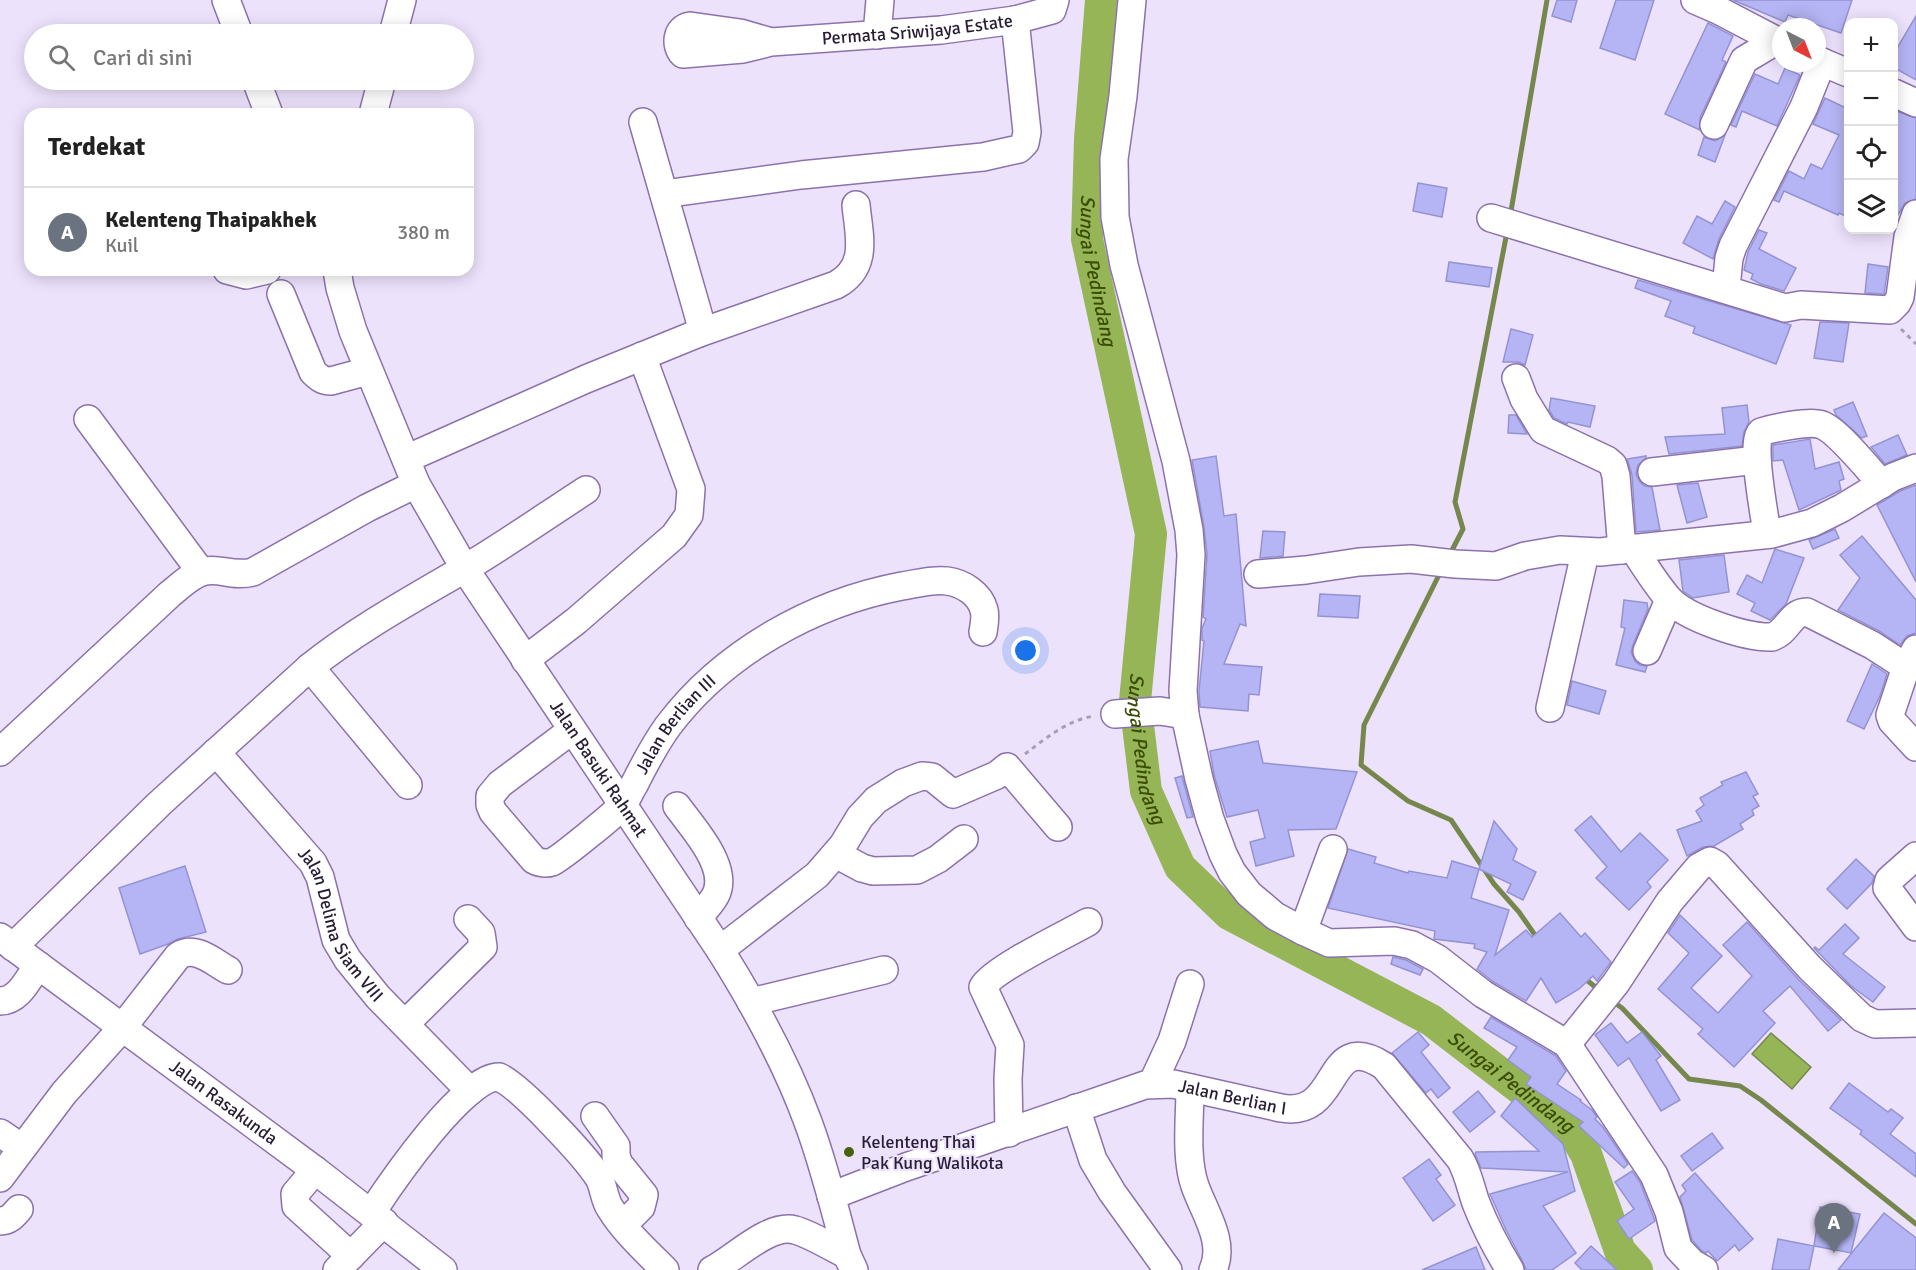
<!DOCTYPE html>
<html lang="id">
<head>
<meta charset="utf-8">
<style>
  :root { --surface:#fff; --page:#f2f2f2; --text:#222; --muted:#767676; --line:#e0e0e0; --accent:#4a610c }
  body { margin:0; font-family:Signika,sans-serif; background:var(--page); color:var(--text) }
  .controls { position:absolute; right:18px; top:18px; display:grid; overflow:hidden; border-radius:12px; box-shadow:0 3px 15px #0003 }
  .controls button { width:54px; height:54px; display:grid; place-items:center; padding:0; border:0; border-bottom:2px solid var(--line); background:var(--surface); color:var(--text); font:30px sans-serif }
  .compass { position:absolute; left:1772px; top:18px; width:54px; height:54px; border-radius:50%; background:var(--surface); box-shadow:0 3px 15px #0003; rotate:138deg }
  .you { position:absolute; left:1026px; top:651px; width:21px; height:21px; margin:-15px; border:4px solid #fff; border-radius:50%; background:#1a73e8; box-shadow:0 0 0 9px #1a73e833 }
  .badge { display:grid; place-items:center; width:39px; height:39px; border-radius:50%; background:var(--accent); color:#fff; font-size:20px; font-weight:700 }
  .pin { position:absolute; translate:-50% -50px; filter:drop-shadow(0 2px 3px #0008) }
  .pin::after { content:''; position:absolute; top:32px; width:21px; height:18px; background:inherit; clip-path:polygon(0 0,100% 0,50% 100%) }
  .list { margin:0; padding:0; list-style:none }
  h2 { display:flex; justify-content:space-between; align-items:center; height:78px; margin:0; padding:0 24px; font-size:26px }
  h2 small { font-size:20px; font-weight:400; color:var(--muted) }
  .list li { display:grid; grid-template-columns:39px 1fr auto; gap:18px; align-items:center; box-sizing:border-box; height:90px; padding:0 24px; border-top:2px solid var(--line) }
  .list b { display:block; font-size:22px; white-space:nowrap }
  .list p { margin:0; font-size:20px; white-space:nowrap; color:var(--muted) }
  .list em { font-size:20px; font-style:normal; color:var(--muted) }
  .icon { flex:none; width:33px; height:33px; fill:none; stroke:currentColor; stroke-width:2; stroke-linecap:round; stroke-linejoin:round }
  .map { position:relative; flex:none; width:1916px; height:1270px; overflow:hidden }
  .search { position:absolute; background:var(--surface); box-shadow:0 3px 15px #0003; left:24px; top:24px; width:450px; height:66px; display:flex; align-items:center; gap:15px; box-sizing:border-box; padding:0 21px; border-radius:33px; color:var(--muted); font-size:22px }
  .panel { position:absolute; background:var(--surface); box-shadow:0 3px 15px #0003; left:24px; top:108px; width:450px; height:168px; border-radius:18px }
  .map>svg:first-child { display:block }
</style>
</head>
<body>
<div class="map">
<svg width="1916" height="1270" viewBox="0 0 1916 1270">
  <rect width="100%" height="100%" fill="#ede2fc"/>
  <polygon fill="#96b556" stroke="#75874c" stroke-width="1.5" points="1771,1033 1811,1067 1792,1089 1752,1054"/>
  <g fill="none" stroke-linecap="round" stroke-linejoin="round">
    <g stroke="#75874c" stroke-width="5">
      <polyline points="1510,217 1547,0"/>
      <polyline points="1449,556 1463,529 1455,502 1507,232"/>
      <polyline points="1442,569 1364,725 1361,765 1408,801 1451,820 1494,884 1519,912 1537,938"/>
      <polyline points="1583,977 1599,990"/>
      <polyline points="1611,1000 1622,1008 1689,1079 1740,1086 1761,1100 1916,1224"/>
    </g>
    <path stroke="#96b556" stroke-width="32" id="s1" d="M1101 0 1090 139 1087 239 1151 534 1135 701 1146 791 1180 867 1229 914 1431 1020 1569 1126 1586 1154 1620 1251 1637 1270"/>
  </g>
  <g fill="#b5b5f5" stroke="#9493d2" stroke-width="1.5">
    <polygon points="1557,0 1577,0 1571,22 1552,16"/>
    <polygon points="1616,0 1654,0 1635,60 1600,48"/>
    <polygon points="1733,0 1852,0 1841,33 1788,15 1785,22"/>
    <polygon points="1916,16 1916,80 1893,67 1893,55"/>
    <polygon points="1708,23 1733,36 1722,60 1726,62 1700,118 1700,130 1665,114"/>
    <polygon points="1785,68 1800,75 1777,126 1742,111 1736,127 1731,125 1755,74 1778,84"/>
    <polygon points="1825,98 1848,109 1848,217 1839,213 1838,215 1784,191 1779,202 1774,200 1789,171 1804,179 1811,164 1822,169 1839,135 1813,124"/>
    <polygon points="1893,110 1916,118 1916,199 1905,203 1893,223"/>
    <polygon points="1725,135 1715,162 1698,155 1704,137 1715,141"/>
    <polygon points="1418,183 1447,188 1442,217 1413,211"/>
    <polygon points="1725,201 1735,207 1719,239 1713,259 1683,243 1697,216 1712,224"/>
    <polygon points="1759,230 1767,233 1759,249 1796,268 1784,291 1761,284 1751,279 1753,274 1744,270 1748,252"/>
    <polygon points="1449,262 1492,268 1489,287 1446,281"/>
    <polygon points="1868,264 1888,267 1884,294 1865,293"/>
    <polygon points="1638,280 1791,325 1776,364 1693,333 1695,327 1665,316 1671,301 1635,288"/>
    <polygon points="1820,322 1849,323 1843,362 1814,358"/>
    <polygon points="1511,329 1533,335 1525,365 1518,362 1503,362"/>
    <polygon points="1551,398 1595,406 1590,427 1568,422 1567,424 1554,418 1549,410"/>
    <polygon points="1853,402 1867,436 1862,438 1836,415 1834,410"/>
    <polygon points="1747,405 1749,422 1744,432 1742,446 1669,454 1665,437 1725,434 1722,408"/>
    <polygon points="1509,415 1516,415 1527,434 1508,433"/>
    <polygon points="1898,435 1907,455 1885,464 1871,447"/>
    <polygon points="1810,439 1815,469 1839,462 1844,479 1839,481 1841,490 1799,510 1783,460 1773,461 1773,445"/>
    <polygon points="1216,456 1224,516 1236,514 1246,626 1240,624 1224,664 1262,667 1259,695 1249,694 1248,711 1200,707 1199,691 1204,641 1202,640 1202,628 1206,619 1203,617 1207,554 1204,527 1192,460"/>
    <polygon points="1646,456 1646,458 1638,465 1636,474 1640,482 1645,486 1652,487 1660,530 1636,532 1632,475 1627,459"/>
    <polygon points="1698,483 1707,517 1687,523 1677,485"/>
    <polygon points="1916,485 1916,582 1877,505 1900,491"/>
    <polygon points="1835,529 1839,538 1813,549 1809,540"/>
    <polygon points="1263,531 1285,532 1283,556 1260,558"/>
    <polygon points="1862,536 1916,600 1916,633 1907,636 1900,645 1879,631 1838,610 1860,578 1840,555"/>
    <polygon points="1775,549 1804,558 1786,604 1770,620 1751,611 1755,603 1737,594 1747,575 1762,583"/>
    <polygon points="1724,555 1729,592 1693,598 1683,591 1679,560"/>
    <polygon points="1320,594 1360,596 1358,618 1318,616"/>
    <polygon points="1624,600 1647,603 1648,609 1633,645 1631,652 1635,661 1640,665 1647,666 1645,672 1616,665 1625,628 1621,627"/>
    <polygon points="1872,664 1887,674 1880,696 1864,729 1847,721"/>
    <polygon points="1572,681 1606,691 1599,714 1567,705"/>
    <polygon points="1258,741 1263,763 1357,772 1336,829 1288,830 1294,856 1256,866 1250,842 1265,838 1258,810 1227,817 1214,775 1210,751"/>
    <polygon points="1746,772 1758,794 1753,796 1759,806 1752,810 1754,815 1740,824 1743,829 1714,846 1703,847 1687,856 1677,830 1702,821 1696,811 1704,805 1700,798 1723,785 1721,782"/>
    <polygon points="1182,776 1193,817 1187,818 1175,778"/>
    <polygon points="1591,816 1621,852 1640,833 1668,860 1647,882 1651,887 1629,910 1596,878 1607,867 1575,830"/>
    <polygon points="1494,821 1517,849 1513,860 1536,872 1523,900 1507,892 1511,884 1479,869"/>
    <polygon points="1348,849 1376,857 1374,863 1408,873 1409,871 1447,878 1452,861 1479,869 1471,898 1509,910 1495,955 1526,930 1532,937 1560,913 1581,937 1585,933 1611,962 1597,981 1593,976 1579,989 1556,1003 1541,978 1526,1001 1492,981 1477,969 1487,952 1474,948 1475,944 1434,939 1435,931 1328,908"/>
    <polygon points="1856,859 1874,876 1872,883 1847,909 1827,889"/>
    <polygon points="185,866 206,932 178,939 168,944 140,954 119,888"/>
    <polygon points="1680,915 1722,956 1691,988 1718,1013 1752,976 1723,945 1747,922 1798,979 1841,1020 1828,1031 1790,986 1763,1011 1775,1023 1734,1067 1698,1034 1703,1029 1658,989 1689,953 1668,933"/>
    <polygon points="1845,924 1859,938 1843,954 1885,987 1873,1002 1851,986 1814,948 1815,947 1819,950"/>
    <polygon points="1393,957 1406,960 1423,969 1420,975 1391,964"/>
    <polygon points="1491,1017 1556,1056 1566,1071 1557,1084 1581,1100 1580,1101 1592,1110 1597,1117 1595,1119 1603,1127 1628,1164 1624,1168 1579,1126 1583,1122 1526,1084 1531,1077 1508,1060 1517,1047 1484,1028"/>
    <polygon points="1611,1023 1627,1043 1642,1032 1661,1056 1656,1060 1680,1100 1661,1111 1629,1058 1618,1066 1595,1035"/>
    <polygon points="1418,1032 1429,1045 1421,1052 1450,1088 1438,1098 1431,1089 1426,1093 1392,1053"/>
    <polygon points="1849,1083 1888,1112 1891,1109 1903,1118 1890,1134 1916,1154 1916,1177 1860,1134 1862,1131 1830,1108"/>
    <polygon points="1478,1091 1495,1112 1470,1132 1453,1112"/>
    <polygon points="1515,1098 1563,1144 1575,1191 1543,1206 1576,1253 1552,1270 1526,1270 1523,1262 1506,1230 1490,1194 1568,1172 1481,1168 1475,1154 1476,1152 1539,1151 1501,1116"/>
    <polygon points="1712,1133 1723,1148 1692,1171 1681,1156"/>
    <polygon points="1429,1159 1441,1175 1436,1179 1455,1205 1433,1221 1403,1178"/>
    <polygon points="1632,1171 1640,1182 1655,1221 1629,1239 1617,1221 1634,1209 1615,1182"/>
    <polygon points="1695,1173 1753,1239 1739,1251 1735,1245 1717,1261 1708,1251 1706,1253 1702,1251 1692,1240 1680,1197 1686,1191 1682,1185"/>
    <polygon points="1820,1207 1860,1214 1851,1253 1814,1246"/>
    <polygon points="1884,1213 1916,1238 1916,1270 1838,1270"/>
    <polygon points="1778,1239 1814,1246 1809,1270 1772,1270"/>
    <polygon points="1591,1246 1617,1270 1582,1270 1575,1263"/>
    <polygon points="1476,1247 1485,1270 1422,1270"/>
  </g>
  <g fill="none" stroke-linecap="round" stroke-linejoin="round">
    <g stroke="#8c72ac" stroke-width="30">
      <g id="minor">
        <polyline points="226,0 239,34"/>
        <polyline points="1132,0 1123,96 1114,159 1115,217 1124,265 1176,461 1189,530 1191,555 1183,691 1185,715 1199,779 1210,819 1223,854 1232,872 1249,894 1275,916 1303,931 1329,943 1394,941 1412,945 1438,959 1483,994 1567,1044 1654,1175 1669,1212 1678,1248 1692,1263 1704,1270"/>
        <polyline points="1695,0 1718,10 1781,43"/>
        <polyline points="393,34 402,0"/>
        <polyline points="877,35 880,0"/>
        <path id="s2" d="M771 42 740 33 690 26C676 28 675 46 683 54L743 49 771 42 941 30 1015 20 1052 10 1055 0"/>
        <polyline points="1817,60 1848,73"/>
        <polyline points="256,80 269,114"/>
        <polyline points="1894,93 1916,103"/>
        <polyline points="373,114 382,80"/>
        <polyline points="1714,125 1744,60 1776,41"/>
        <polyline points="664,194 801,175 983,157 1019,149 1025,143 1027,132 1015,20"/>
        <polyline points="1491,218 1785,308 1801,305 1890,310 1897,303 1900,297 1908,237 1916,214"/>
        <polyline points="227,270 246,275 267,270"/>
        <path id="s3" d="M337 270 340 288 353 331 416 484 465 569 720 950C754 1004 786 1062 808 1122 824 1165 835 1210 847 1255L854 1270"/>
        <polyline points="1726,288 1729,258 1733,246 1804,107 1822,62"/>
        <path d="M281 294 313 372C319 378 323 381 331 381L368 371"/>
        <path d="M699 333 836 285C869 267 859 236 856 205"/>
        <polyline points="1516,378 1524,399 1543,430 1607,460 1613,465 1616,476 1622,550"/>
        <polyline points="88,419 201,572"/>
        <polyline points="406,459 586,379 699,333 701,325 697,310 643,122"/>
        <polyline points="1652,472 1757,460"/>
        <path d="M1767 534C1765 516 1750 442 1761 432 1774 428 1811 420 1822 425 1838 431 1869 470 1882 484"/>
        <path d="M1633 548C1644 565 1655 583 1668 598 1685 618 1746 638 1772 637 1788 632 1790 612 1807 612L1872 645 1906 667"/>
        <polyline points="1258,574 1306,570 1359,562 1411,559 1455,564 1496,566 1525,556 1560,550 1600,552 1772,534 1812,523 1842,508 1893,477 1916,468"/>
        <polyline points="1916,649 1906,667 1890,715 1892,721 1916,747"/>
        <polyline points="1647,651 1669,600"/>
        <polyline points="525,660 576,621 674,536 689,515 691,489 642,356"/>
        <polyline points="310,667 408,785"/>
        <polyline points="1550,708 1585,553"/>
        <polyline points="1115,714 1160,711 1185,715"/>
        <path id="s4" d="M572 730 500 784 490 796V805L493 812 534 860C540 863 546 864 552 862 560 859 616 813 623 805 627 799 630 791 634 785 644 765 655 744 668 726 723 653 812 603 902 586 916 584 932 579 947 581 963 583 980 594 984 610 986 616 984 626 983 632"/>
        <path d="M0 752 170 594C180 586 193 573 206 571 221 568 233 577 253 572L367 508 416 484"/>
        <path id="s5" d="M216 752 313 863 320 877 336 940 348 960 378 997 470 1091"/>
        <path d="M677 806C692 827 727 864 717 892 714 901 704 910 698 918"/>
        <polyline points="836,854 862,868 873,871 917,870 938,859 964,839"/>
        <polyline points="1916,856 1889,880 1887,888 1916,927"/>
        <polyline points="1303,931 1333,849"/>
        <path id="s6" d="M0 937 315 1170 443 1270"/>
        <path d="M13 947 159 804 310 667C358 629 411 600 464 569 506 544 546 516 586 490"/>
        <polyline points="720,950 817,875 843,845 860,817 876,800 903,783 922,776 932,777 953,794 997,775 1007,767 1058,827"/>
        <path d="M0 1001C19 1001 28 979 38 965"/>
        <polyline points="751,1002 884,970"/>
        <polyline points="405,1024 483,947 481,933 468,919"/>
        <polyline points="1567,1044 1616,983 1670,901 1699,867 1710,861 1717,865 1810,968 1862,1018 1875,1024 1916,1023"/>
        <polyline points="1152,1084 1172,1041 1190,984"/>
        <path d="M1190 1088C1190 1118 1185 1158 1195 1186 1204 1212 1226 1242 1213 1270"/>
        <polyline points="1076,1108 1093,1160 1112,1192 1168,1270"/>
        <polyline points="595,1116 616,1146 616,1156 619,1164 644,1195 641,1207 623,1225"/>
        <polyline points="0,1133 22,1148"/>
        <path d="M1009 1133 1008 1079 1010 1045 983 987C993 969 1067 934 1088 922"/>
        <polyline points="315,1170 295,1194 296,1206 351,1256"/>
        <path d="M0 1178 64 1093 122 1028 178 956C195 945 212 961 228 970"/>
        <path id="s7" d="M831 1196 906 1167 1145 1085 1173 1084 1281 1108C1343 1119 1323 1027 1384 1066L1460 1159C1468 1172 1471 1189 1476 1203 1485 1226 1497 1249 1510 1270"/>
        <path d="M372 1212C391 1183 464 1076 499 1077 520 1086 586 1157 599 1178 604 1187 604 1199 610 1208 624 1231 646 1251 665 1270"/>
        <path d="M0 1221C9 1221 13 1216 19 1209"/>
        <polyline points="337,1270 384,1222"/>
        <path d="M712 1270C734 1259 769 1223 795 1230 808 1233 833 1248 847 1255"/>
      </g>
    </g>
    <g stroke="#a99eb7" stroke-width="3" stroke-dasharray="4.5 4.5" stroke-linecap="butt">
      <polyline points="1901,329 1916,344"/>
      <path d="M1025 754C1046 738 1069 719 1095 716"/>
    </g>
    <use href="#minor" stroke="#fff" stroke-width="27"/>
  </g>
  <circle fill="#4a610c" stroke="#ede2fc" stroke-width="2" cx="849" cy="1152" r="6"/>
  <g text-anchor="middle" stroke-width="4.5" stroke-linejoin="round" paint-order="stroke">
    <g font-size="18" fill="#281d35" stroke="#ede2fc">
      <text dy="6" stroke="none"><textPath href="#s2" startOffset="354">Permata Sriwijaya Estate</textPath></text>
      <text dy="6" stroke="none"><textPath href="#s4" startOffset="392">Jalan Berlian III</textPath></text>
      <text dy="6" stroke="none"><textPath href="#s3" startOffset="567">Jalan Basuki Rahmat</textPath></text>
      <text dy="6" stroke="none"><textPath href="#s5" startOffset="216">Jalan Delima Siam VIII</textPath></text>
      <text dy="6" stroke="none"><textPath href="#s7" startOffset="422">Jalan Berlian I</textPath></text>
      <text dy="6" stroke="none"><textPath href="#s6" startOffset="278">Jalan Rasakunda</textPath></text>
    </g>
    <g font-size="18" fill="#281d35" stroke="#ede2fc" text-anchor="start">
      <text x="861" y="1148">Kelenteng Thai<tspan x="861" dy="21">Pak Kung Walikota</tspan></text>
    </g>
    <g font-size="20" font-style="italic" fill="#3a4d04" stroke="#ede2fc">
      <text dy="7" stroke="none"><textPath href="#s1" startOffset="272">Sungai Pedindang</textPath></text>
      <text dy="7" stroke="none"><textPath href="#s1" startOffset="758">Sungai Pedindang</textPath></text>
      <text dy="7" stroke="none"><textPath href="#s1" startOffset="1280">Sungai Pedindang</textPath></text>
    </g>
  </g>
</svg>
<div class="controls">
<button>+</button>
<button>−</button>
<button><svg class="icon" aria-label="locate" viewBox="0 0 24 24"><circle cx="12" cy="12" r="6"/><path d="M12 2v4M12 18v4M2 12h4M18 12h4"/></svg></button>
<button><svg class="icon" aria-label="layers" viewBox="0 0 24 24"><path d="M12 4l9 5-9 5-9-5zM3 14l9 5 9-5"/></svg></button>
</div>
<svg class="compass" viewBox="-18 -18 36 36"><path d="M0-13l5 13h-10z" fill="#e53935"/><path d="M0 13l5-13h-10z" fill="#767676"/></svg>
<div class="you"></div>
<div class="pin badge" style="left:1834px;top:1253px;background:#6b7280">A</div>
<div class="search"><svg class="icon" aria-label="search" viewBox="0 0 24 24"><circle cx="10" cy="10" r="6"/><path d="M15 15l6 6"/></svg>Cari di sini</div>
<section class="panel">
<h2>Terdekat<small></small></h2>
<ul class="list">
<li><span class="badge" style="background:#6b7280">A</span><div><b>Kelenteng Thaipakhek</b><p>Kuil</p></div><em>380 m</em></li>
</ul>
</section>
</div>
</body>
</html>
